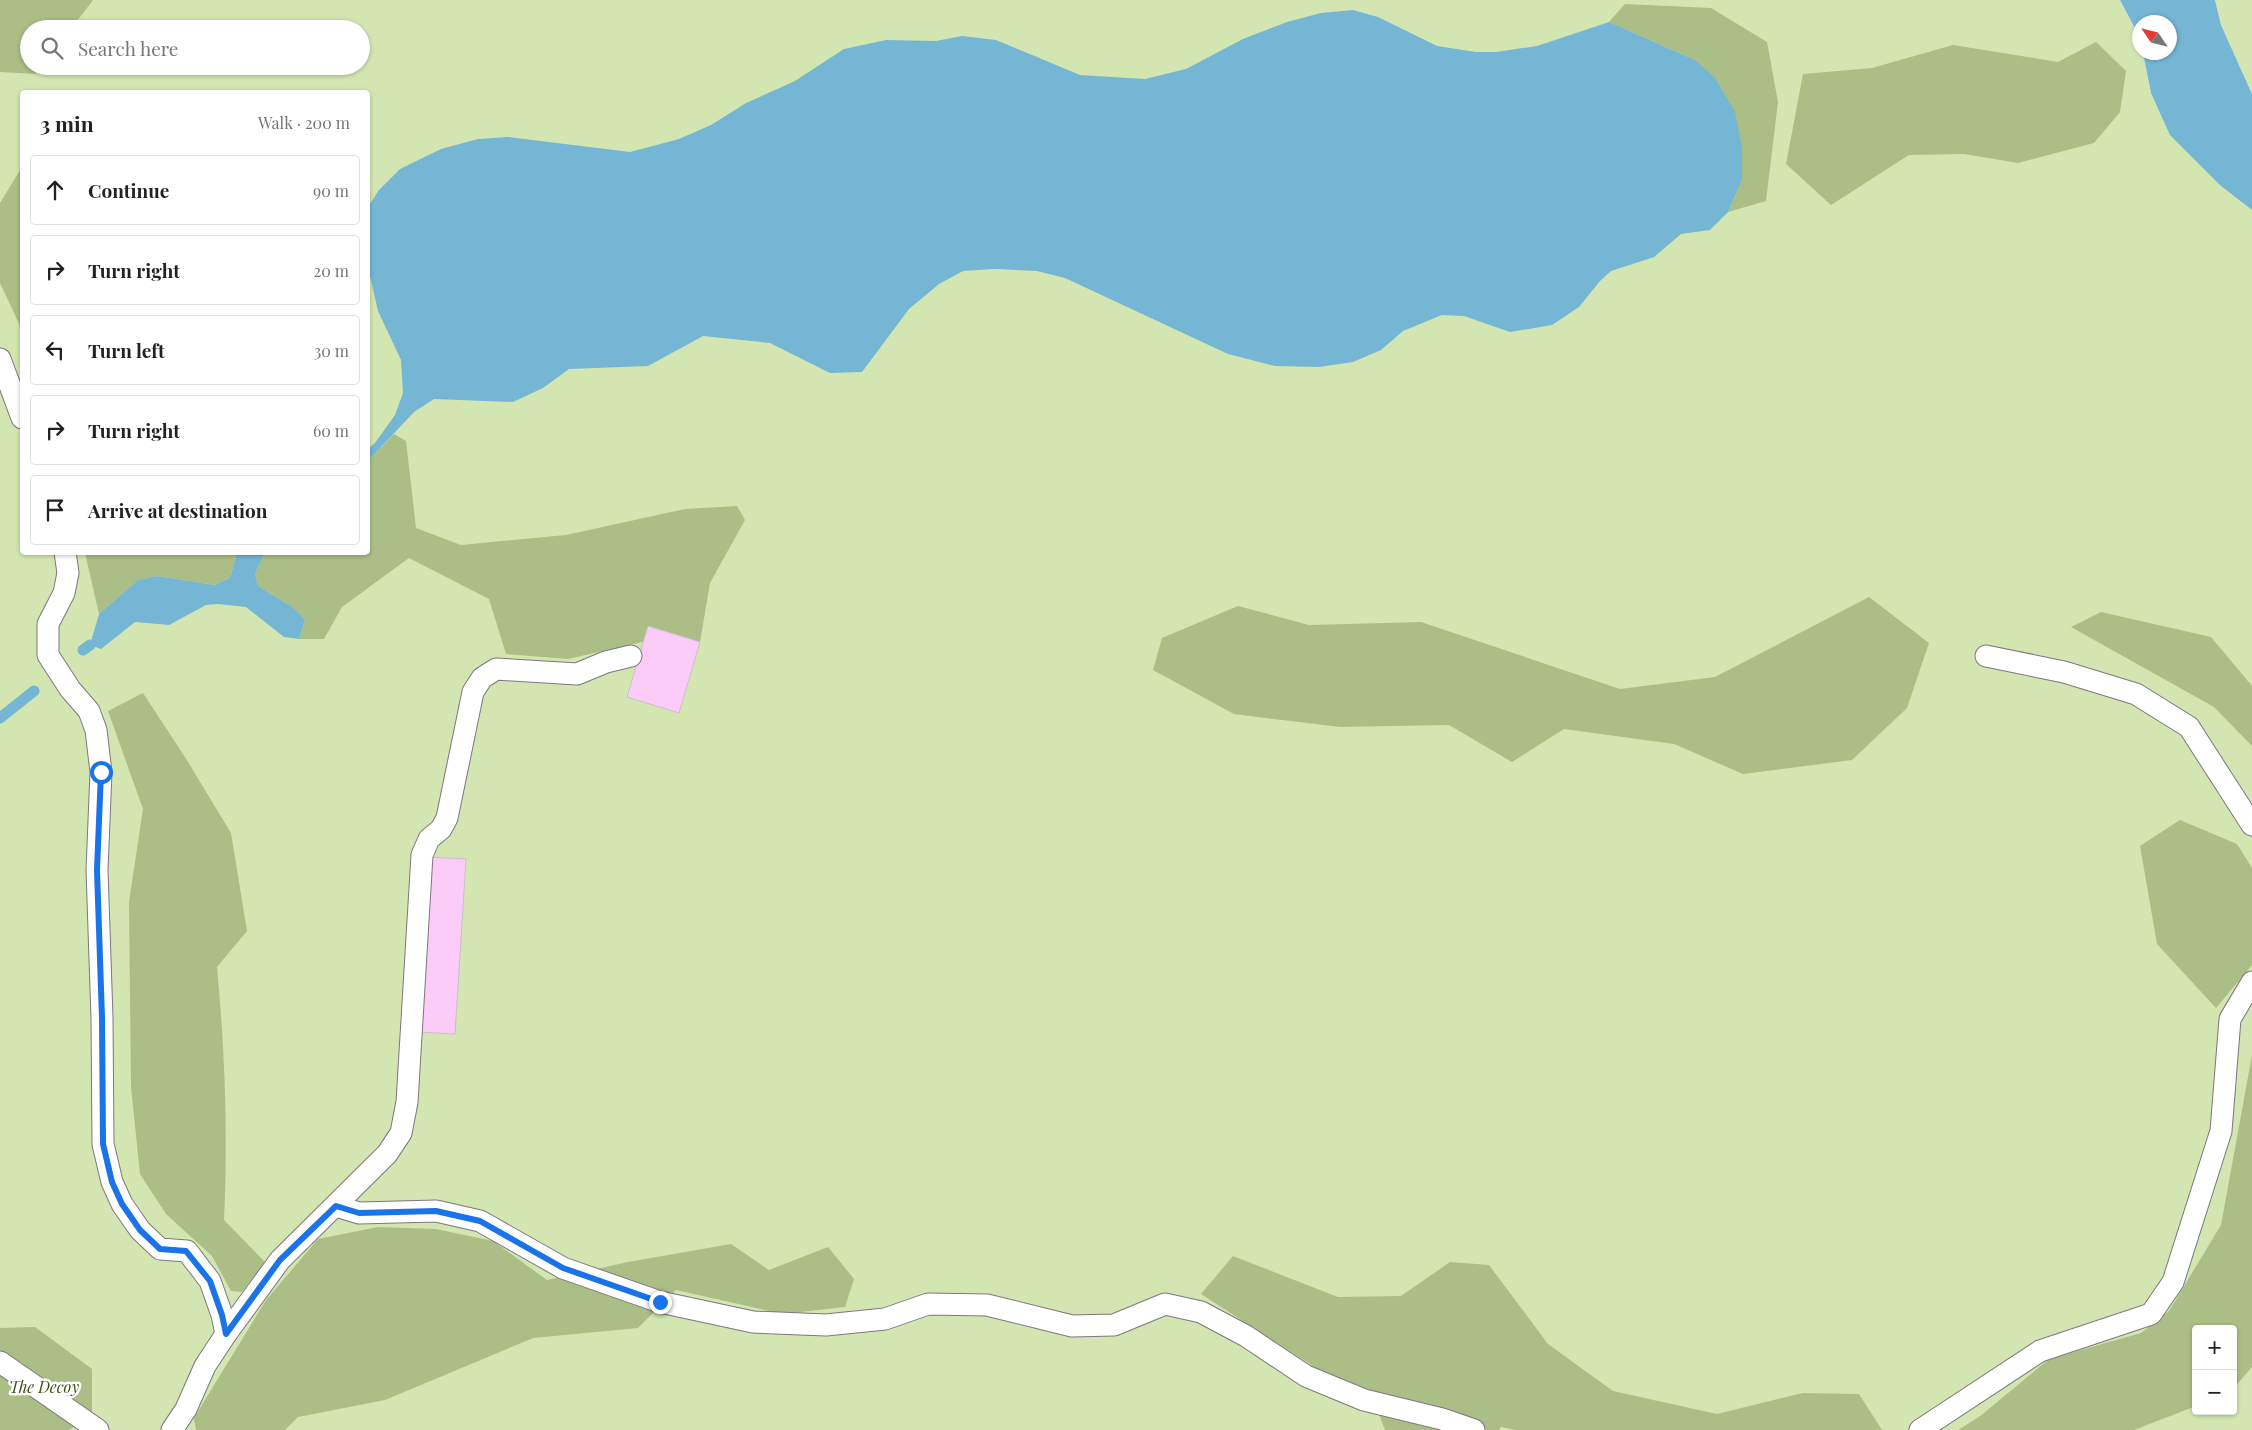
<!DOCTYPE html>
<html lang="en">
<head>
<meta charset="utf-8">
<style>
  :root { --surface:#fff; --page:#f6f6f6; --text:#222; --muted:#767676; --line:#e0e0e0 }
  body { margin:0; font-family:"Playfair Display",serif; background:var(--page); color:var(--text) }
  .controls { position:absolute; right:15px; bottom:15px; display:grid; overflow:hidden; border-radius:5px; box-shadow:0 1px 4px #0004 }
  .controls button { width:45px; height:45px; display:grid; place-items:center; padding:0; border:0; border-bottom:1px solid var(--line); background:var(--surface); color:var(--text); font:25px sans-serif }
  .compass { position:absolute; left:2132px; top:15px; width:45px; height:45px; border-radius:50%; background:var(--surface); box-shadow:0 1px 4px #0004; rotate:305deg }
  .stop { position:absolute; width:15px; height:15px; margin:-11px; border:4px solid #1a73e8; border-radius:50%; background:#fff }
  .stop.end { background:#1a73e8; border-color:#fff; box-shadow:0 1px 5px #0008 }
  .list { margin:0; padding:0; list-style:none }
  h2 { display:flex; justify-content:space-between; align-items:center; height:65px; margin:0; padding:0 20px; font-size:21px }
  h2 small { font-size:16px; font-weight:400; color:var(--muted) }
  .list li { display:grid; grid-template-columns:32px 1fr auto; gap:15px; align-items:center; box-sizing:border-box; height:70px; margin:0 10px 10px; padding:0 10px; border:1px solid var(--line); border-radius:5px }
  .list b { display:block; font-size:19px; white-space:nowrap }
  .list em { font-size:16px; font-style:normal; color:var(--muted) }
  .icon { flex:none; width:28px; height:28px; fill:none; stroke:currentColor; stroke-width:2; stroke-linecap:round; stroke-linejoin:round }
  .map { position:relative; flex:none; width:2252px; height:1430px; overflow:hidden }
  .search { position:absolute; background:var(--surface); box-shadow:0 1px 4px #0004; left:20px; top:20px; width:350px; height:55px; display:flex; align-items:center; gap:12px; box-sizing:border-box; padding:0 18px; border-radius:28px; color:var(--muted); font-size:19px }
  .panel { position:absolute; background:var(--surface); box-shadow:0 1px 4px #0004; left:20px; top:90px; width:350px; height:465px; border-radius:5px }
  .map>svg:first-child { display:block }
</style>
</head>
<body>
<div class="map">
<svg width="2252" height="1430" viewBox="0 0 2252 1430">
  <rect width="100%" height="100%" fill="#f9eef7"/>
  <g fill="#d3e6b2" fill-rule="evenodd">
    <path d="M0 0H2120L2139 36 2140 52 2143 53 2151 93 2221 186 2252 210V1430H0ZM29 29H361V66H29ZM22 92H368V552H22ZM2196 1329H2233V1411H2196Z"/>
    <polygon points="2215,0 2252,0 2252,94 2221,25"/>
  </g>
  <g fill="#abbe85">
    <polygon points="0,0 93,0 71,29 29,29 29,66 42,66 36,74 0,72"/>
    <polygon points="1625,4 1711,8 1767,42 1778,102 1766,201 1728,212 1742,180 1695,60 1609,22"/>
    <polygon points="2096,42 2126,71 2120,112 2094,143 2018,163 1964,154 1909,155 1831,205 1786,164 1803,74 1872,68 1953,45 2058,62"/>
    <polygon points="22,167 22,330 0,283 0,203"/>
    <polygon points="394,434 406,441 416,528 461,545 566,535 685,509 737,506 745,520 710,583 700,642 648,626 643,642 568,659 506,654 489,599 409,558 342,607 324,639 299,639 305,620 294,608 258,586 255,574 265,553 368,552 368,461"/>
    <polygon points="85,553 237,553 230,578 215,585 157,576 138,580 99,614"/>
    <polygon points="1869,597 1929,643 1907,708 1852,760 1743,774 1674,744 1564,729 1512,762 1449,725 1340,727 1234,714 1153,670 1162,638 1238,606 1309,625 1421,622 1620,689 1715,677"/>
    <polygon points="2101,612 2211,637 2252,686 2252,746 2214,707 2071,627"/>
    <path d="M143 693 185 757 231 833 247 931 217 967C225 1052 228 1133 224 1220L265 1262 242 1292 231 1291 212 1256 166 1214 140 1174 131 1087 129 902 143 809 108 711Z"/>
    <polygon points="2180,820 2237,844 2252,868 2252,965 2216,1008 2157,944 2140,846"/>
    <polygon points="2252,1055 2252,1367 2233,1389 2233,1329 2196,1329 2196,1406 2134,1430 1958,1430 1979,1417 2049,1359 2141,1333 2169,1311 2221,1225"/>
    <polygon points="378,1227 436,1229 493,1241 547,1280 628,1262 731,1244 769,1270 828,1247 854,1279 845,1307 783,1314 676,1290 638,1328 533,1338 385,1400 298,1417 285,1430 196,1430 194,1418 266,1300 318,1239"/>
    <polygon points="1233,1256 1338,1297 1401,1296 1450,1262 1489,1265 1548,1344 1613,1391 1717,1414 1803,1393 1859,1394 1882,1430 1516,1430 1501,1427 1499,1430 1385,1430 1370,1390 1316,1368 1201,1294"/>
    <polygon points="35,1327 92,1369 92,1419 68,1430 0,1430 0,1328"/>
  </g>
  <g fill="#74b6d3">
    <polygon points="2120,0 2215,0 2221,25 2252,94 2252,210 2221,186 2170,135 2151,93 2143,53 2170,52 2170,22 2140,22 2139,36"/>
    <polygon points="1353,10 1378,17 1437,46 1476,52 1496,52 1537,46 1609,22 1695,60 1715,78 1735,112 1742,147 1742,180 1728,212 1710,230 1681,234 1654,257 1611,271 1600,281 1579,307 1552,325 1510,332 1464,316 1442,315 1403,331 1381,350 1353,362 1319,367 1275,366 1228,354 1065,278 1037,271 994,269 963,271 939,284 909,309 862,372 830,373 770,343 703,336 648,366 569,369 543,388 513,402 434,399 414,412 368,461 368,449 375,443 395,415 403,393 401,360 378,311 368,267 368,207 379,190 400,169 441,149 478,139 507,137 630,152 679,139 711,125 746,103 795,81 844,49 886,40 936,41 962,36 996,40 1080,75 1145,79 1186,69 1243,39 1287,22 1321,13"/>
    <polygon points="237,553 265,553 255,574 258,586 294,608 305,620 299,639 284,637 246,607 218,604 206,605 169,625 135,622 101,649 90,645 99,614 138,580 157,576 215,585 230,578"/>
  </g>
  <g fill="none" stroke-linecap="round" stroke-linejoin="round">
    <g stroke="#74b6d3" stroke-width="11">
      <polyline points="83,650 90,645"/>
      <polyline points="0,718 34,691"/>
    </g>
  </g>
  <g fill="#fcccf8" stroke="#c9bfc8">
    <polygon points="648,626 700,642 679,713 627,697"/>
    <polygon points="429,857 466,859 455,1034 419,1032"/>
  </g>
  <g fill="none" stroke-linecap="round" stroke-linejoin="round">
    <g stroke="#7f767e" stroke-width="23">
      <g id="service">
        <polyline points="0,359 22,418"/>
        <polyline points="65,552 68,573 64,593 48,624 48,655 70,689 89,711 96,730 101,772 97,870 102,1018 103,1144 112,1182 122,1204 140,1230 160,1249 187,1251 210,1281 222,1315 226,1334 205,1366 186,1409 172,1430"/>
        <polyline points="1986,656 2064,672 2136,694 2189,727 2252,825"/>
        <polyline points="336,1206 359,1213 436,1211 480,1221 563,1268 660,1302 753,1322 826,1325 885,1319 928,1304 987,1305 1072,1326 1114,1325 1165,1304 1201,1312 1246,1336 1306,1376 1364,1400 1442,1419 1474,1430"/>
        <polyline points="226,1334 280,1260 387,1154 401,1133 407,1102 422,855 429,839 441,829 447,818 473,692 482,678 496,669 577,674 606,662 631,656"/>
        <polyline points="0,1362 98,1430"/>
        <polyline points="1920,1430 2040,1351 2151,1314 2173,1282 2221,1131 2230,1019 2252,982"/>
      </g>
    </g>
    <use href="#service" stroke="#fff" stroke-width="21"/>
  </g>
  <g fill="none" stroke-linecap="round" stroke-linejoin="round">
    <polyline stroke="#1a73e8" stroke-width="6" points="101,772 97,870 102,1018 103,1144 112,1182 122,1204 140,1230 160,1249 186,1251 210,1281 222,1315 226,1334 280,1260 336,1206 359,1213 436,1211 480,1221 563,1268 660,1302"/>
  </g>
  <g text-anchor="middle" stroke-width="5" stroke-linejoin="round" paint-order="stroke">
    <g font-size="16" font-style="italic" fill="#3f5012" stroke="#fff">
      <text x="44" y="1393">The Decoy</text>
    </g>
  </g>
</svg>
<div class="controls">
<button>+</button>
<button>−</button>
</div>
<svg class="compass" viewBox="-18 -18 36 36"><path d="M0-13l5 13h-10z" fill="#e53935"/><path d="M0 13l5-13h-10z" fill="#767676"/></svg>
<div class="stop" style="left:101px;top:772px"></div>
<div class="stop end" style="left:660px;top:1302px"></div>
<div class="search"><svg class="icon" aria-label="search" viewBox="0 0 24 24"><circle cx="10" cy="10" r="6"/><path d="M15 15l6 6"/></svg>Search here</div>
<section class="panel">
<h2>3 min<small>Walk · 200 m</small></h2>
<ul class="list">
<li><svg class="icon" aria-label="ahead" viewBox="0 0 24 24"><path d="M12 20V5M6 11l6-6 6 6"/></svg><div><b>Continue</b></div><em>90 m</em></li>
<li><svg class="icon" aria-label="right" viewBox="0 0 24 24"><path d="M7 20v-9h11M14 6l5 5-5 5"/></svg><div><b>Turn right</b></div><em>20 m</em></li>
<li><svg class="icon" aria-label="left" viewBox="0 0 24 24"><path d="M17 20v-9H6M10 6l-5 5 5 5"/></svg><div><b>Turn left</b></div><em>30 m</em></li>
<li><svg class="icon" aria-label="right" viewBox="0 0 24 24"><path d="M7 20v-9h11M14 6l5 5-5 5"/></svg><div><b>Turn right</b></div><em>60 m</em></li>
<li><svg class="icon" aria-label="arrive" viewBox="0 0 24 24"><path d="M6 21V4h12l-3 4 3 4H6"/></svg><div><b>Arrive at destination</b></div></li>
</ul>
</section>
</div>
</body>
</html>
